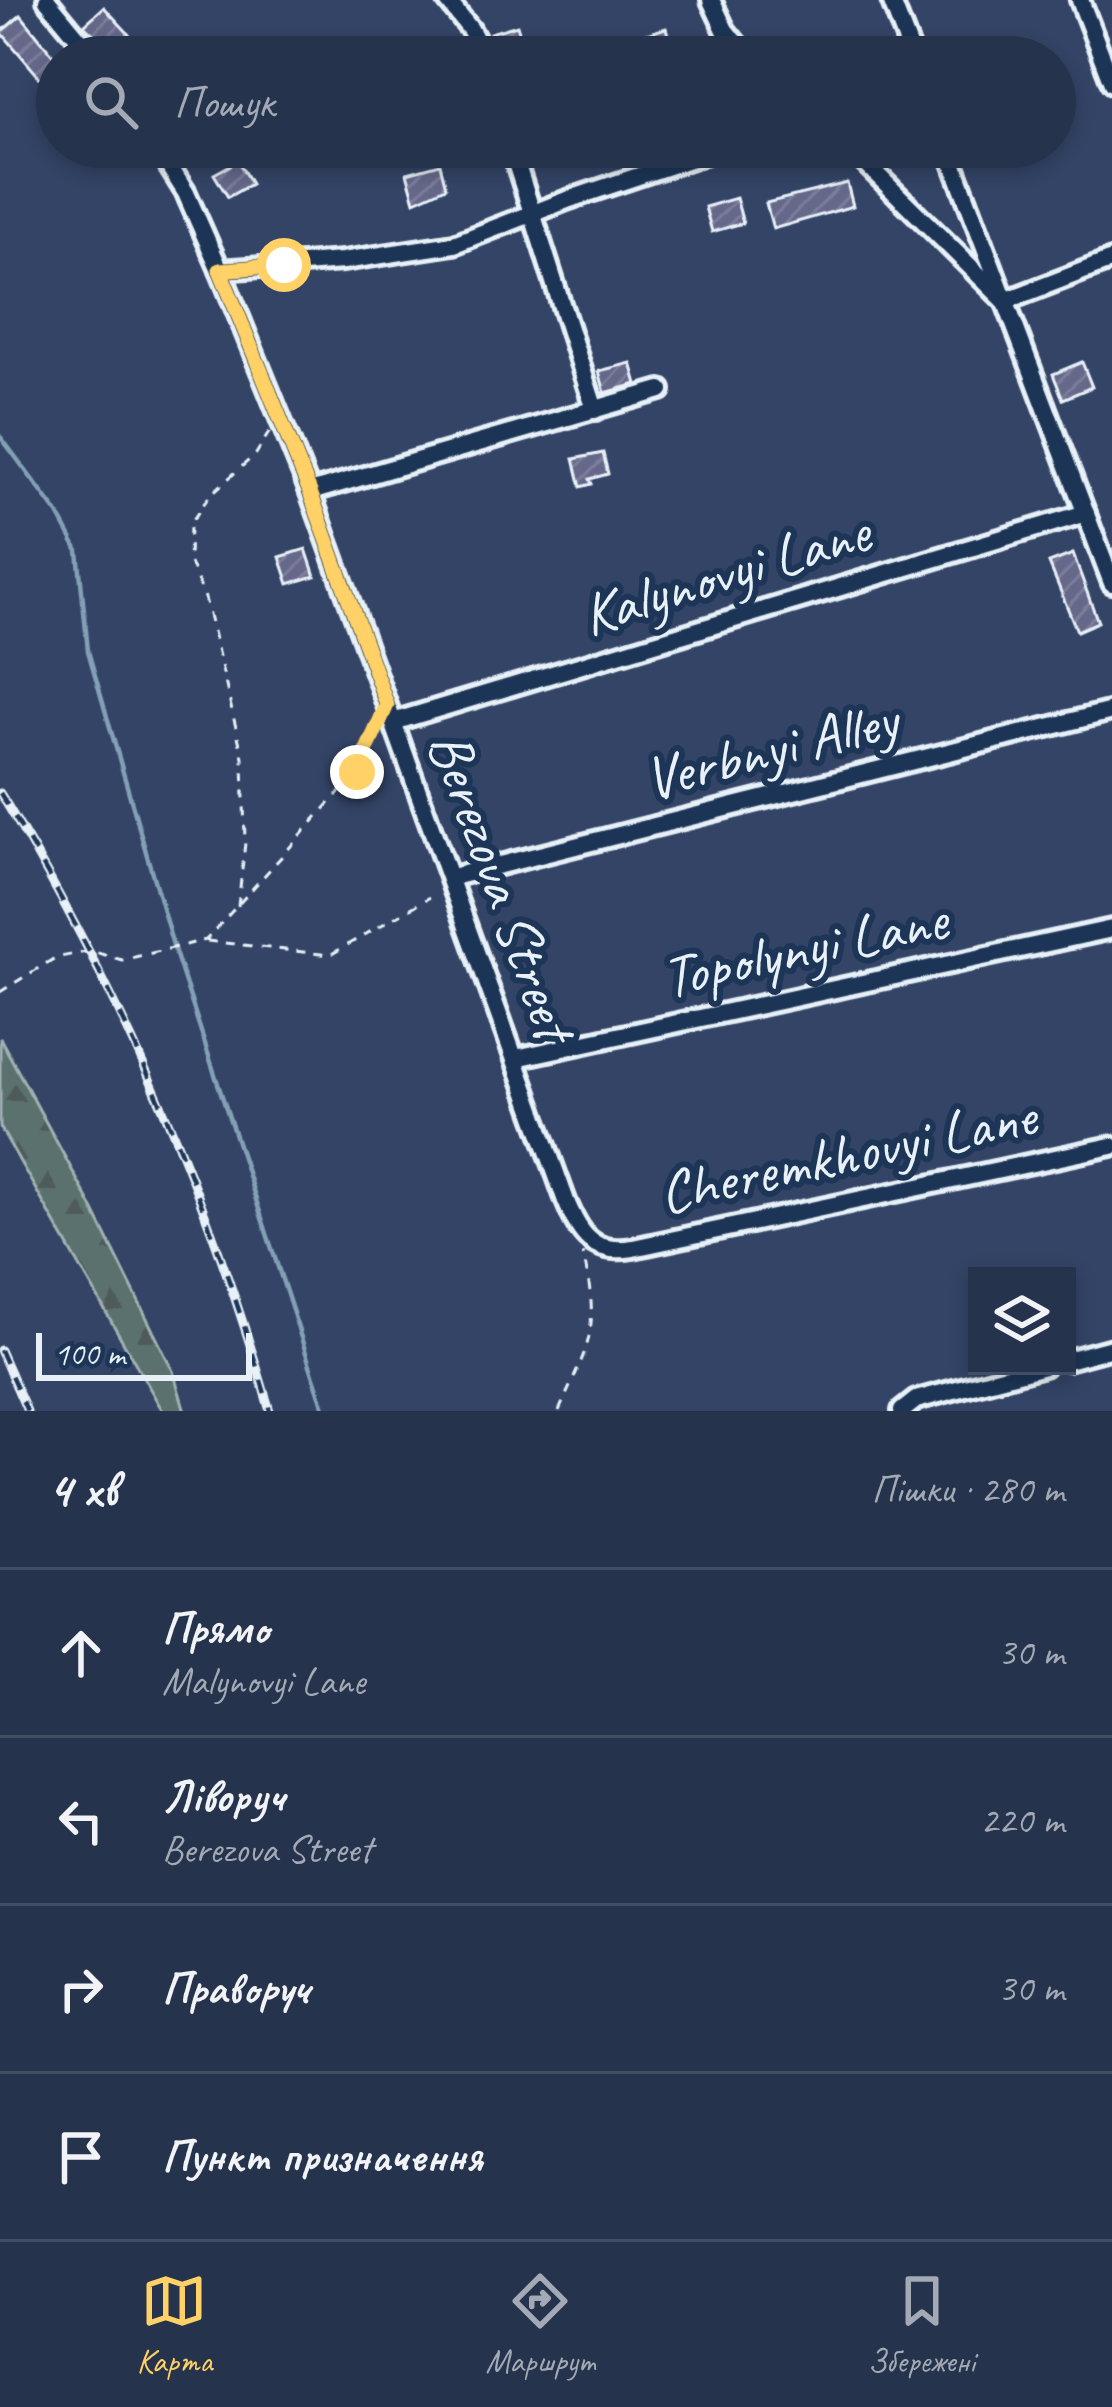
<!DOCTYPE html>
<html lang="uk">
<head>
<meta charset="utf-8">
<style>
  :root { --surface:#26334c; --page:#2e3b53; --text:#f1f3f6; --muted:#a4aab5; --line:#424e64; --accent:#ffd166 }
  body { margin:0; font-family:Caveat,sans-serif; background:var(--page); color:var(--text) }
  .controls { position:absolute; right:36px; bottom:36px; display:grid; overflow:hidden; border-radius:0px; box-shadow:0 6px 18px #0003 }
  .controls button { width:108px; height:108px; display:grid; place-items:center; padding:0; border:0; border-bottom:3px solid var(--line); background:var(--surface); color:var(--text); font:60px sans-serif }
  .scale { position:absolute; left:36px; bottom:30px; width:216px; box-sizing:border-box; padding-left:12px; border:6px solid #e8f1f8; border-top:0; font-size:33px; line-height:42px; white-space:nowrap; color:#e8f1f8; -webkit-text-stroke:9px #1d3557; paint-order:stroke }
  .stop { position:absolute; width:36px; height:36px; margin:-27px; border:9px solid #ffd166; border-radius:50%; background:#fff }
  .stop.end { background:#ffd166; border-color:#fff; box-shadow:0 3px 12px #0008 }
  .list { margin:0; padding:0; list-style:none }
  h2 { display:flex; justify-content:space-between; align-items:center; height:156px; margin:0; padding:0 48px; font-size:51px }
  h2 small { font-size:39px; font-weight:400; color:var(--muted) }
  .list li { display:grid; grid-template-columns:78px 1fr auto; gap:36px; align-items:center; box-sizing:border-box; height:168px; padding:0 48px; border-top:3px solid var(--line) }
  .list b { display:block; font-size:45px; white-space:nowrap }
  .list p { margin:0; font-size:39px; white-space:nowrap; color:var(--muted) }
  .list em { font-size:39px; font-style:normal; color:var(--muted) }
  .icon { flex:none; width:66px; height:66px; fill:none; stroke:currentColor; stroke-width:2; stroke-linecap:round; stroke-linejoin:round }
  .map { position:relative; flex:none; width:1112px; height:1411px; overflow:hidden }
  .search { position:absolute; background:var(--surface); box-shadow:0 6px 18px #0003; left:36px; right:36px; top:36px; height:132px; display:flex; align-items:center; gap:30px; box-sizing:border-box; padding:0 42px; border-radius:66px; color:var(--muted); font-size:45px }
  .sheet { height:828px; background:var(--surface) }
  nav { display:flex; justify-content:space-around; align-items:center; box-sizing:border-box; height:168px; border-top:3px solid var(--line); background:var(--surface); font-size:33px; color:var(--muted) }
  nav a { display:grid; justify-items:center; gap:6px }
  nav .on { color:var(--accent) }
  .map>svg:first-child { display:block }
</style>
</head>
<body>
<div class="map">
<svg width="1112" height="1411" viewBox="0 0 1112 1411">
  <defs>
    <pattern id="forest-firs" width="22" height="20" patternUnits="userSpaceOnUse" patternTransform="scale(3)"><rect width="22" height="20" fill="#5a716d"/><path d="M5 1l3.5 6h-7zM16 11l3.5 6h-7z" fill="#4f5a5a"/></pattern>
    <pattern id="building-hatch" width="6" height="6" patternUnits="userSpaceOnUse" patternTransform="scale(3)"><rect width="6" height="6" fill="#66678a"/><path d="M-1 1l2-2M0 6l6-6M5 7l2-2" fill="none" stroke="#7c7d9b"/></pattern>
  </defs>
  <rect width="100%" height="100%" fill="#346"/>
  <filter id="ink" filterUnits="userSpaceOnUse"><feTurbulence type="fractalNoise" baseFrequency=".00833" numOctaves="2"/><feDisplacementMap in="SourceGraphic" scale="24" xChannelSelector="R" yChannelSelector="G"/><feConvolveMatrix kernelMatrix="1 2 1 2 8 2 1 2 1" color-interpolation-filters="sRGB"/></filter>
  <g filter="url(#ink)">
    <polygon fill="url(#forest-firs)" stroke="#a1b1b2" stroke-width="3" points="0,1038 91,1205 173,1371 185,1411 163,1411 157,1401 0,1127"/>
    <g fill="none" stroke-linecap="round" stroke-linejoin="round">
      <polyline stroke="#83a0b5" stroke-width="4.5" points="0,436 58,514 78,551 88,651 174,949 325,1411"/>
    </g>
    <g fill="url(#building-hatch)" stroke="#e8f1f8" stroke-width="3">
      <polygon points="104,7 127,32 144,57 118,57 84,25"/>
      <polygon points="21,15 57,60 57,98 1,32"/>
      <polygon points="517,25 527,57 504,57 501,45 494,47 490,33"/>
      <polygon points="666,28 674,57 645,57 639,36"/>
      <polygon points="238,161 251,184 228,197 214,174"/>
      <polygon points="440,164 446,187 415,201 407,173"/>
      <polygon points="847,183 853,206 773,229 766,203"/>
      <polygon points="736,198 743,223 712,232 705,207"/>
      <polygon points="1082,362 1092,387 1063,399 1053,374"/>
      <polygon points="631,363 637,384 605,393 599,371"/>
      <polygon points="603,453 608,474 590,479 592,484 581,487 574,459"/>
      <polygon points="306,549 315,576 289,584 280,557"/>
      <polygon points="1073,554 1098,622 1077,631 1049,563"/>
    </g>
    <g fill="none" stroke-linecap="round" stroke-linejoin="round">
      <g stroke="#e8f1f8" stroke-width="26">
        <g id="minor">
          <polyline points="47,0 94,57"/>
          <polyline points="447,0 470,29 485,57"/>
          <polyline points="711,0 725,30 747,57"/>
          <polyline points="891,0 913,57"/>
          <polyline points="1080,0 1112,83"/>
          <path d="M157 147 186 193 220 270 310 492 566 1201C580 1235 593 1255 633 1248L1112 1146"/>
          <polyline points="511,147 595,410"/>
          <polyline points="849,147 1005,301 1112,260"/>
          <polyline points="947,147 1112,583"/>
          <polyline points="220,270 343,261 454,244 567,200 725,147"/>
          <polyline points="310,492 661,390"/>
          <polyline points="393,722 1086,513"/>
          <polyline points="452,877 1112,711"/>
          <polyline points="516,1058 1112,929"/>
          <polyline points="1067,1360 1112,1348"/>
          <polyline points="902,1411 916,1400 1044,1366"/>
        </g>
      </g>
      <g stroke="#e8f1f8" stroke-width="3" stroke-dasharray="9 9" stroke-linecap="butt">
        <polyline points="238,906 245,843 243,757 205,598 189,561 190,524 210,495 256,454 270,431"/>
        <polyline points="207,941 330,955 430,897"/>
        <polyline points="0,992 55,958 91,951 122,960 206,940 357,773 377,729"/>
        <path d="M559 1411C591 1339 600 1332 583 1253"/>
      </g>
      <use href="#minor" stroke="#1d3557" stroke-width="16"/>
      <g stroke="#e8f1f8" stroke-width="9">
        <g id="rail">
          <path d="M0 793C119 987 207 1192 270 1411"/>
          <polyline points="0,1350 27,1411"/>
        </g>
      </g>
      <use href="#rail" stroke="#1d3557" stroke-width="4.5" stroke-dasharray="14" stroke-linecap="butt"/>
    </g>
  </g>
  <g fill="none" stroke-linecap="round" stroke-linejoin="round" filter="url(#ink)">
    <polyline stroke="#ffd166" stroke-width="15" points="284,265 220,270 310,492 387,705 357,772"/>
  </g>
  <g text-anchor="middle" stroke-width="12" stroke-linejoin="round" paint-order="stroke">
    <g font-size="60" fill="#e8f1f8" stroke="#1d3557">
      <text transform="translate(725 572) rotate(-17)" y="21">Kalynovyi Lane</text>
      <text transform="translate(770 748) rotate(-14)" y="21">Verbnyi Alley</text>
      <text transform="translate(503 885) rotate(70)" y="21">Berezova Street</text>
      <text transform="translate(804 947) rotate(-12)" y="21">Topolynyi Lane</text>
      <text transform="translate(847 1153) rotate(-12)" y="21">Cheremkhovyi Lane</text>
    </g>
  </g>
</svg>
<div class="controls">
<button><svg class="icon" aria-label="layers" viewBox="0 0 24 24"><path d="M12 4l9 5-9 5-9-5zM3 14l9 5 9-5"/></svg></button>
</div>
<div class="scale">100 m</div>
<div class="stop" style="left:284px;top:265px"></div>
<div class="stop end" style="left:357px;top:772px"></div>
<div class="search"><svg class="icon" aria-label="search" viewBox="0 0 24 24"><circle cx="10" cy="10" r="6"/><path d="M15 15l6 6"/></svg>Пошук</div>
</div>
<section class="sheet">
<h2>4 хв<small>Пішки · 280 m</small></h2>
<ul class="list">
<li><svg class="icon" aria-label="ahead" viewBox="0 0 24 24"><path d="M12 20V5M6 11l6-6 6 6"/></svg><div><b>Прямо</b><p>Malynovyi Lane</p></div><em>30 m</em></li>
<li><svg class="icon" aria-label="left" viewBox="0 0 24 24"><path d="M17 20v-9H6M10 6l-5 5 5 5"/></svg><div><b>Ліворуч</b><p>Berezova Street</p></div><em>220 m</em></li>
<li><svg class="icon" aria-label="right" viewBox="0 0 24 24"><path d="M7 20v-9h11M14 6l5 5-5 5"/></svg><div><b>Праворуч</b></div><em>30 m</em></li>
<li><svg class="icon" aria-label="arrive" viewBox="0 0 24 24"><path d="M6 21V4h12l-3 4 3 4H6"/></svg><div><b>Пункт призначення</b></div></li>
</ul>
</section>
<nav>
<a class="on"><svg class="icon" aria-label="map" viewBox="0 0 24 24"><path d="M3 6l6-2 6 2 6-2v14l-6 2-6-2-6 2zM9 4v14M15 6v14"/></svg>Карта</a>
<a><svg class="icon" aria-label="directions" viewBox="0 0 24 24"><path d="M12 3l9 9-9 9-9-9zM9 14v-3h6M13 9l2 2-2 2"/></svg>Маршрут</a>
<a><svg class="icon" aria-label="saved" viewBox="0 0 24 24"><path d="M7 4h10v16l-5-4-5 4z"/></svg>Збережені</a>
</nav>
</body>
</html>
